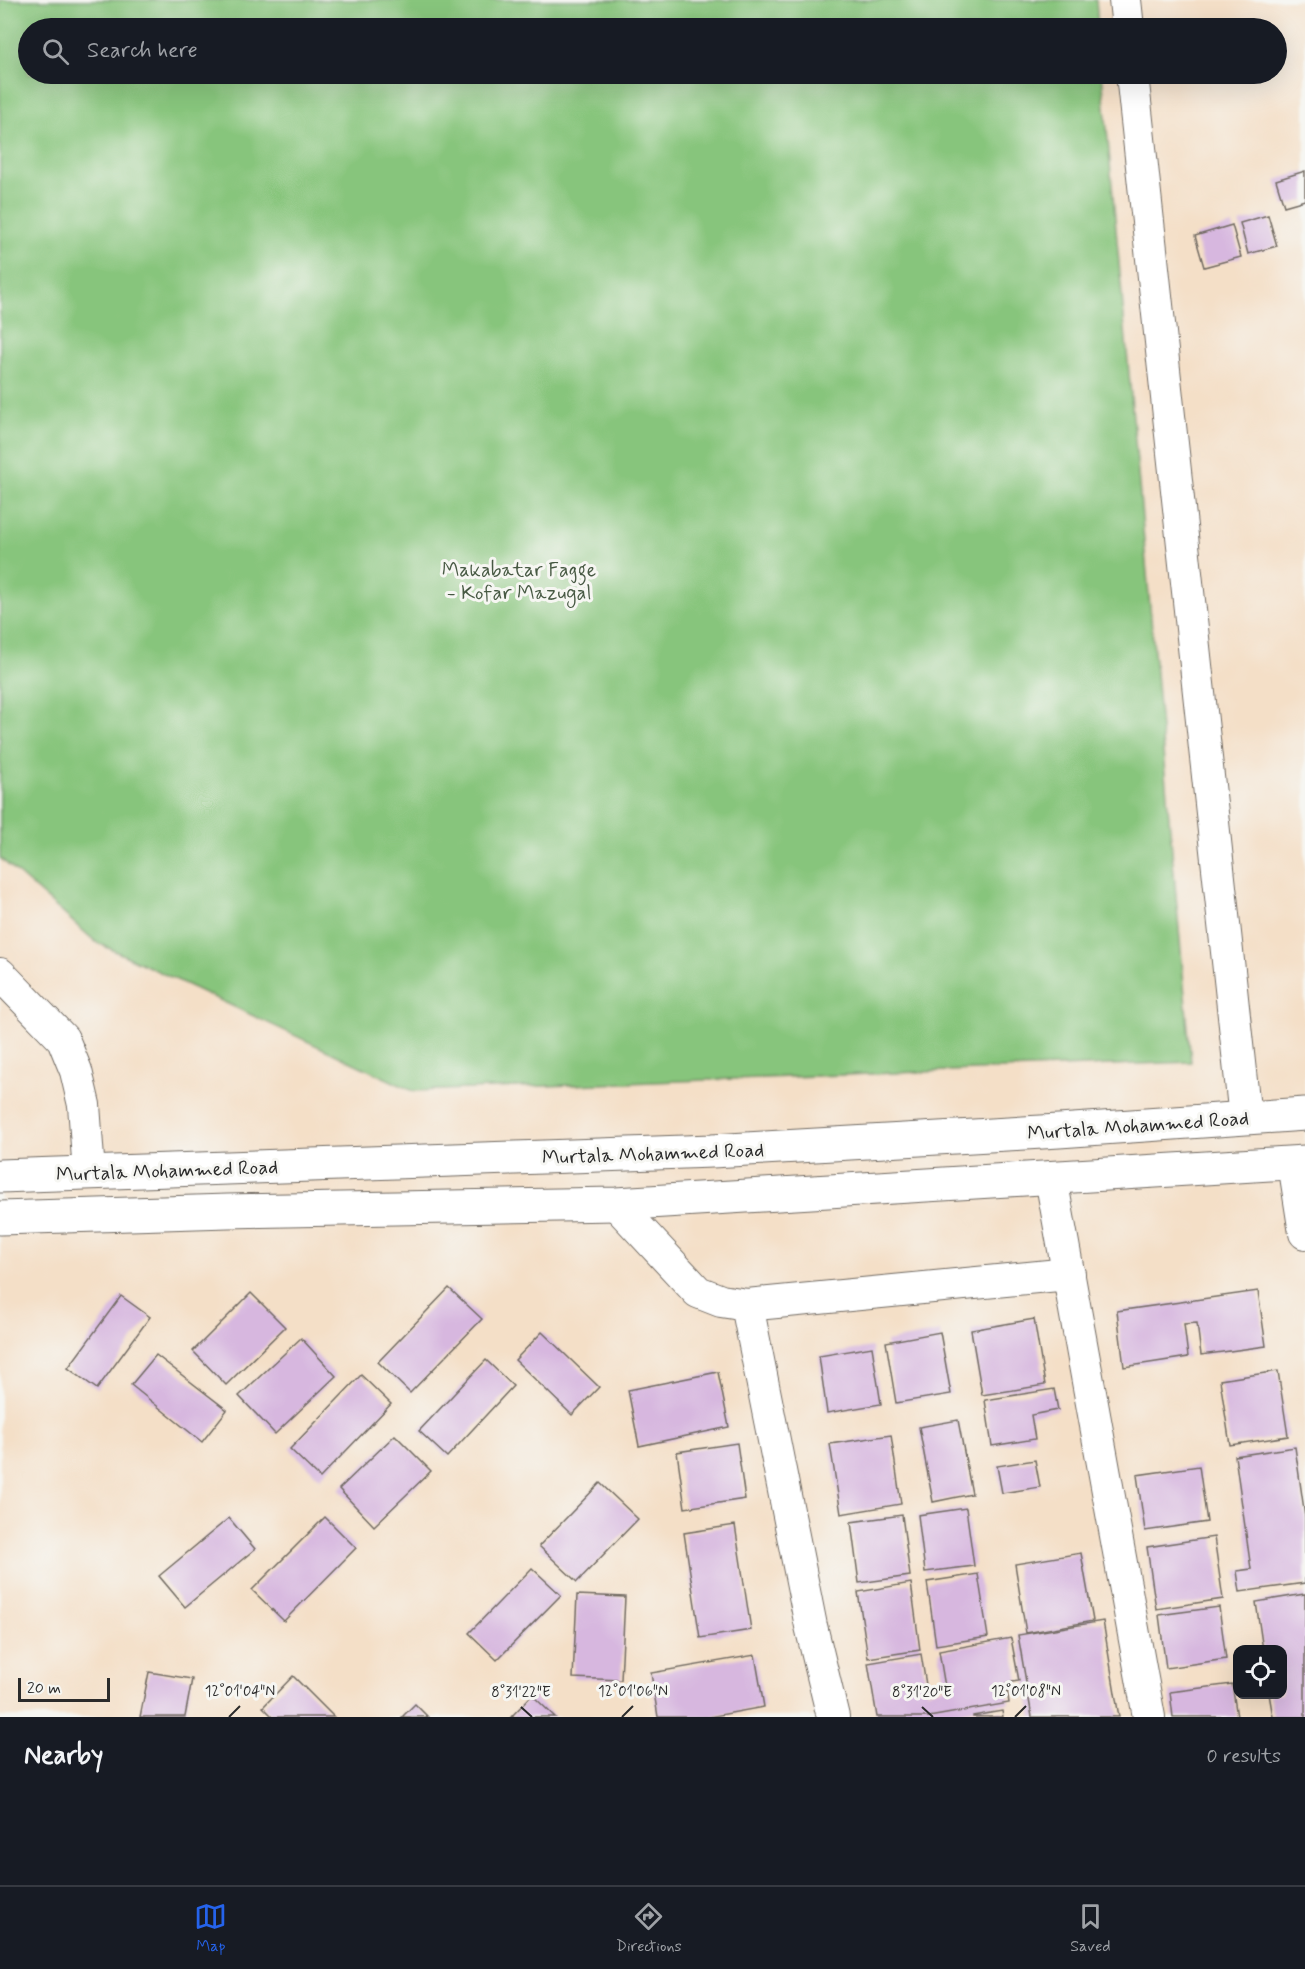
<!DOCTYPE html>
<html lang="en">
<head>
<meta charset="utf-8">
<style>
  :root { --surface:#171b24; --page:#20242c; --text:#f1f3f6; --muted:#9ea1a6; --line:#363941; --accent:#2563eb }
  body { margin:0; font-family:Mynerve,sans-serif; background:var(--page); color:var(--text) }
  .controls { position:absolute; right:18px; bottom:18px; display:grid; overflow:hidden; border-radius:12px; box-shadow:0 6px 24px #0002 }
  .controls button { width:54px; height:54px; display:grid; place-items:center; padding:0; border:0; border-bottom:2px solid var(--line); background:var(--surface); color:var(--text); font:30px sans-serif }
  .scale { position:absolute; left:18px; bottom:15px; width:92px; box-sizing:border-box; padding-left:6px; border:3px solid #2b2b2b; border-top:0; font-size:16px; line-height:21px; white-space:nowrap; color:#2b2b2b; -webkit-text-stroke:4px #f6f6f2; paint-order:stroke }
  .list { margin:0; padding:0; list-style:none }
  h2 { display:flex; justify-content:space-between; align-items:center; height:78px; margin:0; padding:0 24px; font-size:26px }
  h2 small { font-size:20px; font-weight:400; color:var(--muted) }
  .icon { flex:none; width:33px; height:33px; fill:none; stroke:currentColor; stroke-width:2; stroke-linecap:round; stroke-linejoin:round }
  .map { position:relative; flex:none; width:1305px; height:1717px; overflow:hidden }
  .search { position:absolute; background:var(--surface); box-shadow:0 6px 24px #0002; left:18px; right:18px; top:18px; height:66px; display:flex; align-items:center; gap:15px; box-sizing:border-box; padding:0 21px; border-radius:33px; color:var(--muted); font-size:22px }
  .sheet { height:168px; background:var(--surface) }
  nav { display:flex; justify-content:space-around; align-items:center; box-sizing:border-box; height:84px; border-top:2px solid var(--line); background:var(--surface); font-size:16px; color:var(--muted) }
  nav a { display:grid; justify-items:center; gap:3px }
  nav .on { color:var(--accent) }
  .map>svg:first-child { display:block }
</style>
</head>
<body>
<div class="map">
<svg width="1305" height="1717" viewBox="0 0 1305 1717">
  <rect width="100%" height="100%" fill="#f6f6f2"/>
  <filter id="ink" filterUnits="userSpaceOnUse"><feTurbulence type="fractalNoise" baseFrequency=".0167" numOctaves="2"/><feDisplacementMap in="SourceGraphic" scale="12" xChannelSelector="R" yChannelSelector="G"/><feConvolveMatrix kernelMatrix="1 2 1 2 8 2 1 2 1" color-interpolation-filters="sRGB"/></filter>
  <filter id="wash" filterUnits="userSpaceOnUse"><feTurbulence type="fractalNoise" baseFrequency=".008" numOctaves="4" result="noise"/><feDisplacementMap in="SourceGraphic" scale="24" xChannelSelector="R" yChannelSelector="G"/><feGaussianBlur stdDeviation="1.35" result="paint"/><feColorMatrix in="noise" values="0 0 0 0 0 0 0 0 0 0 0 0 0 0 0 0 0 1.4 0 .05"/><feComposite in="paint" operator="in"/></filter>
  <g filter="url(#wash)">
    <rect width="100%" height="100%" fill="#f4dfc7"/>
    <polygon fill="#87c57c" stroke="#597854" stroke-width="1.5" points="0,0 1096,0 1098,28 28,28 28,74 1102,74 1191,1062 413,1091 96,942 0,858"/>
    <g id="blocks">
      <g fill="#d7b7df">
        <polygon points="1305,171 1305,200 1284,206 1276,180"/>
        <polygon points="1268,215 1277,246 1248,254 1240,223"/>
        <polygon points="1232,225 1241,257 1204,267 1195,236"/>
        <polygon points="449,1288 482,1319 410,1393 378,1362"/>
        <polygon points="1258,1291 1266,1346 1201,1355 1197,1323 1184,1324 1188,1357 1124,1367 1117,1311"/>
        <polygon points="251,1293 285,1327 226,1385 193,1351"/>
        <polygon points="121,1296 150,1317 97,1389 68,1368"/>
        <polygon points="1034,1319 1045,1385 982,1395 971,1330"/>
        <polygon points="542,1332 599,1387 572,1415 515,1360"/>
        <polygon points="940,1332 951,1394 896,1403 886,1342"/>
        <polygon points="301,1338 336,1376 275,1434 239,1396"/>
        <polygon points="872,1347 881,1404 827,1413 819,1356"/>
        <polygon points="156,1355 227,1410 202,1442 131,1385"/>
        <polygon points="486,1360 513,1386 447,1457 419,1431"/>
        <polygon points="1278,1371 1288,1436 1230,1445 1220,1380"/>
        <polygon points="718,1372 729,1427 639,1446 628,1390"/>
        <polygon points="361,1375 391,1404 320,1478 290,1449"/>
        <polygon points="1054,1389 1058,1410 1031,1415 1035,1439 992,1446 985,1400"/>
        <polygon points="958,1420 972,1494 933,1502 919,1427"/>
        <polygon points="395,1435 431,1471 374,1526 339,1489"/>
        <polygon points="891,1435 901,1504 841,1514 830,1444"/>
        <polygon points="737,1443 745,1499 685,1508 677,1452"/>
        <polygon points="1295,1447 1305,1517 1305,1583 1240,1592 1237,1571 1251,1569 1235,1456"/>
        <polygon points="1035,1460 1040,1487 1002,1493 997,1466"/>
        <polygon points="1199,1466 1207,1522 1145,1531 1137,1475"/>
        <polygon points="600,1483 638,1519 577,1582 539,1546"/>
        <polygon points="966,1508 974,1566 925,1572 918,1515"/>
        <polygon points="902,1515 910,1576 859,1583 851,1522"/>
        <polygon points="325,1517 356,1548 284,1621 252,1590"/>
        <polygon points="229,1518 255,1549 185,1607 159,1576"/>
        <polygon points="735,1525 751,1630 700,1638 684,1533"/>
        <polygon points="1214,1537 1223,1599 1156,1609 1147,1547"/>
        <polygon points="1081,1553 1093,1621 1026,1633 1015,1564"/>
        <polygon points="532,1568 561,1595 497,1660 469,1633"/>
        <polygon points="978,1574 988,1637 936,1645 927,1582"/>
        <polygon points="911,1583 920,1650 868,1658 858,1592"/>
        <polygon points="1305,1594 1305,1717 1273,1717 1269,1694 1282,1694 1282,1650 1263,1650 1256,1602"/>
        <polygon points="577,1595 625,1597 621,1680 573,1678"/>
        <polygon points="1219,1607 1226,1659 1166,1668 1159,1615"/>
        <polygon points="1103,1621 1119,1717 1032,1717 1018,1635"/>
        <polygon points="1011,1638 1019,1681 1006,1683 1009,1703 929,1717 877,1717 868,1663 921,1654 927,1691 945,1687 939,1651"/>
        <polygon points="755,1655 764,1707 709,1717 658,1717 651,1673"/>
        <polygon points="149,1672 192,1679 185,1717 140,1717"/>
        <polygon points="293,1676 334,1717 273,1717 263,1707"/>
        <polygon points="1232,1684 1237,1717 1173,1717 1170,1692"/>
        <polygon points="532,1695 555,1717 511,1717"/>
        <polygon points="415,1704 428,1717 402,1717"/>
        <polygon points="1002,1711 1003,1717 973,1717 973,1716"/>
      </g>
    </g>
  </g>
  <g filter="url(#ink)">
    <use href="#blocks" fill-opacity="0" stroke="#716a62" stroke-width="1.5"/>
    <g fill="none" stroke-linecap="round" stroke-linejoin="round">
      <g stroke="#716a62" stroke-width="34">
        <g id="minor">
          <polyline points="1125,0 1128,28"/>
          <polyline points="1132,74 1245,1118"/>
          <polyline points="0,974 63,1039 76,1071 84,1105 89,1173"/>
          <polyline points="1294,1163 1305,1233"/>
          <polyline points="1051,1178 1149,1717"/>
          <polyline points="616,1204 698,1292 721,1301 747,1305 1069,1274"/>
          <polyline points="747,1305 811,1626 833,1717"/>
        </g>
      </g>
      <g stroke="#716a62" stroke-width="35">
        <g id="trunk">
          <polyline points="0,1176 712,1151 1059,1131 1305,1114"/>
          <polyline points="0,1218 228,1211 616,1204 1305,1162"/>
        </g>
      </g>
      <use href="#minor" stroke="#fff" stroke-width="32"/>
      <use href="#trunk" stroke="#fff" stroke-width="33"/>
    </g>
  </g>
  <path fill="none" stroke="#2b2b2b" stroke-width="2" d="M521 1707 532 1717M922 1707 933 1717M229 1717 240 1706M622 1717 633 1706M1015 1717 1026 1706"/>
  <g text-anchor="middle" stroke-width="6" stroke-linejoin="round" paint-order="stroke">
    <g font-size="20" fill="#475943" stroke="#f6f6f2">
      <text x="519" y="576">Makabatar Fagge<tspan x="519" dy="23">- Kofar Mazugal</tspan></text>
    </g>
    <g font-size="20" fill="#2b2b2b" stroke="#f6f6f2">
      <text transform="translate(1138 1125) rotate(-4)" y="7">Murtala Mohammed Road</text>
      <text transform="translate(653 1153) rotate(-2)" y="7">Murtala Mohammed Road</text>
      <text transform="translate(167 1170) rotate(-2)" y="7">Murtala Mohammed Road</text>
    </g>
  </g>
  <g font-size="15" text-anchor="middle" fill="#2b2b2b" stroke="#f6f6f2" stroke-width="6" stroke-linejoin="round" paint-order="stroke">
    <text x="240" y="1696">12°01'04"N</text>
    <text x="633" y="1696">12°01'06"N</text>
    <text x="1026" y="1696">12°01'08"N</text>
    <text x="521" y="1697">8°31'22"E</text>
    <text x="922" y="1697">8°31'20"E</text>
  </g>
</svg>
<div class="controls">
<button><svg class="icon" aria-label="locate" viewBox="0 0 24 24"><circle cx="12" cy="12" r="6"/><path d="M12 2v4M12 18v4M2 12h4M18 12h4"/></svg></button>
</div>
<div class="scale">20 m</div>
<div class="search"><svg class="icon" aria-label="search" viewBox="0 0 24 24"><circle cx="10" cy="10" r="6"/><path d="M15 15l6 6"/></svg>Search here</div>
</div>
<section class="sheet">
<h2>Nearby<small>0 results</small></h2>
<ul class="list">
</ul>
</section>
<nav>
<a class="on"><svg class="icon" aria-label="map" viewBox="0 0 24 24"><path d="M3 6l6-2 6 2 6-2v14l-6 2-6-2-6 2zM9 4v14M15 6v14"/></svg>Map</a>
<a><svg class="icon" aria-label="directions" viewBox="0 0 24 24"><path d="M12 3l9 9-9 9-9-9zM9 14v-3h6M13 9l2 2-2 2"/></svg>Directions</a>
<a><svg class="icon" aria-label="saved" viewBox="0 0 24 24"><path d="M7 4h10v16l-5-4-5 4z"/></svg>Saved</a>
</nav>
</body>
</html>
